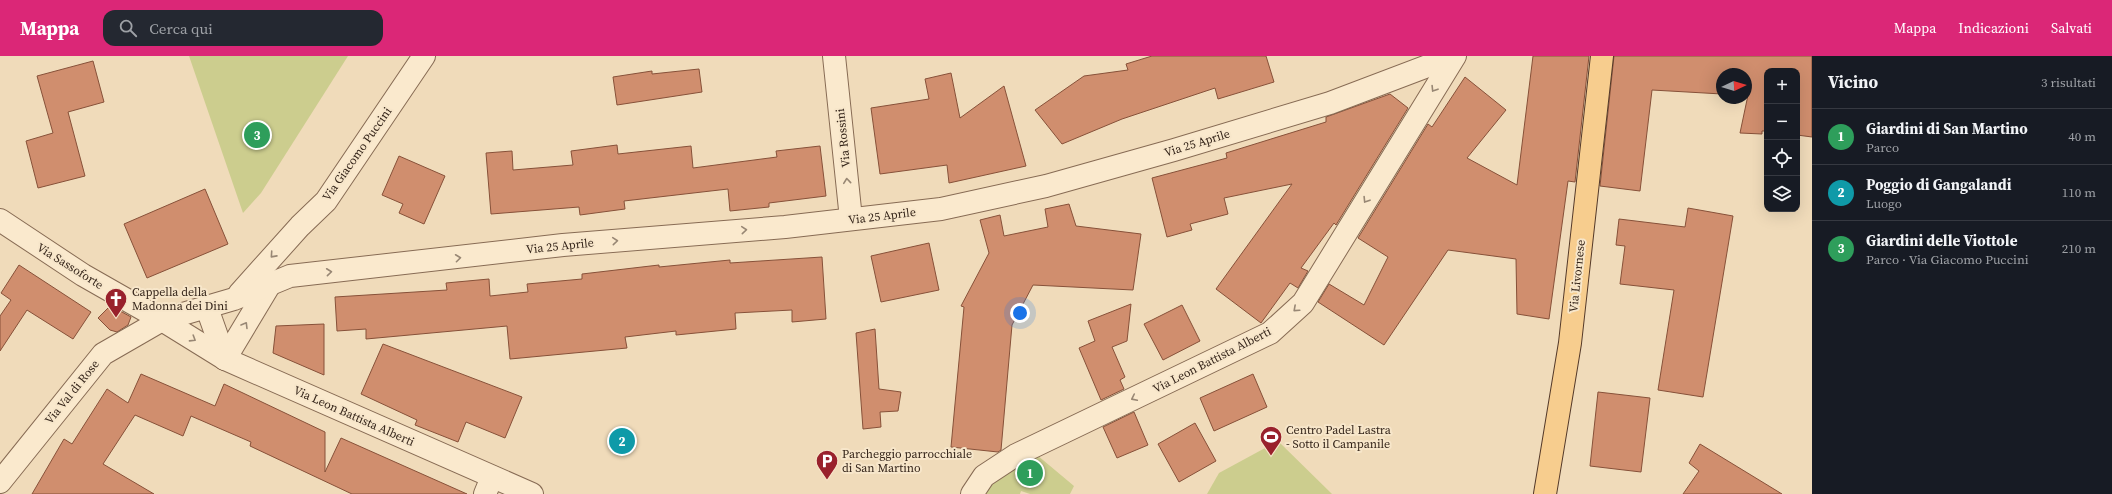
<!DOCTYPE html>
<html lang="it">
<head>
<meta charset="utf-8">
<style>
  :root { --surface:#171b24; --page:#242831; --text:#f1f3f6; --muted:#9ea1a6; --line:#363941; --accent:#db2777 }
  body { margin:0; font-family:"Source Serif 4",serif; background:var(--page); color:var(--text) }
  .controls { position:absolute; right:12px; top:12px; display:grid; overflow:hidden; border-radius:8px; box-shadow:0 4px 16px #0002 }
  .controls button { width:36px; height:36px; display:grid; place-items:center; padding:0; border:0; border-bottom:1px solid var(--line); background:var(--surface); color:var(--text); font:20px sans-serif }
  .compass { position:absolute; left:1716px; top:12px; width:36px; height:36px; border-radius:50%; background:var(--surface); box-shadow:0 4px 16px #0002; rotate:86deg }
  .you { position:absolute; left:1020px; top:257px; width:14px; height:14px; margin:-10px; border:3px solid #fff; border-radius:50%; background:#1a73e8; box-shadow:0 0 0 6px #1a73e833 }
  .badge { display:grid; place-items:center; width:26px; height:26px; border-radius:50%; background:var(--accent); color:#fff; font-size:13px; font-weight:700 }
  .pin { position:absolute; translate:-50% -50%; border:2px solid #fff; box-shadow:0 1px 4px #0006 }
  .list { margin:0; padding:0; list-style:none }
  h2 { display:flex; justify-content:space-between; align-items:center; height:52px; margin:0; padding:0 16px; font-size:17px }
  h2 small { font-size:13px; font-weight:400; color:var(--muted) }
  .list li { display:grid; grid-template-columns:26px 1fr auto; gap:12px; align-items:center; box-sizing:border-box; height:56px; padding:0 16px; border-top:1px solid var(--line) }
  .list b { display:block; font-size:15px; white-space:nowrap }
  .list p { margin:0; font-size:13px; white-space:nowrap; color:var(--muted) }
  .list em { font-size:13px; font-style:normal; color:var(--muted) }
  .icon { flex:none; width:22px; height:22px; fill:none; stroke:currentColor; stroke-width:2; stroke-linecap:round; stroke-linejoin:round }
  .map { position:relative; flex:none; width:1812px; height:438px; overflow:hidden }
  header { display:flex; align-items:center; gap:24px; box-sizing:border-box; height:56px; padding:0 20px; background:var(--accent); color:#fff }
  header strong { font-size:19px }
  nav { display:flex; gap:22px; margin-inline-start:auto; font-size:14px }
  .search { width:280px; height:36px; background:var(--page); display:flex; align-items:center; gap:10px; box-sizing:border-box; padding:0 14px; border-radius:12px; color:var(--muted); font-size:15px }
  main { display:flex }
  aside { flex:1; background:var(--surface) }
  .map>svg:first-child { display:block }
</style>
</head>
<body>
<header>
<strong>Mappa</strong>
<div class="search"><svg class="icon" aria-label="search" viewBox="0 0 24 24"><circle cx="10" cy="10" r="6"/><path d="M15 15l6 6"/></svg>Cerca qui</div>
<nav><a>Mappa</a><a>Indicazioni</a><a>Salvati</a></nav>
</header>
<main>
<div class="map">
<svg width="1812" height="438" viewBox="0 0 1812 438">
  <rect width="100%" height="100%" fill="#f0dbba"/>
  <g fill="#cccd8e">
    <polygon points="189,0 348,0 261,137 243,157"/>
    <polygon points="1278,385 1332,438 1207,438 1219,417"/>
    <polygon points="1037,399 1074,430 1070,438 1030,438 1021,435 1020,438 982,438 992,423"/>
  </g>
  <g fill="#d08e6e" stroke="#875139">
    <polygon points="1152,0 1266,0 1274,26 1218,43 1215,32 1122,63 1062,88 1035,54 1084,20 1128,14 1126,8"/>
    <polygon points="1533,0 1589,0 1575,126 1568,125 1549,263 1517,258 1516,203 1448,194 1384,289 1318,246 1329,228 1364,249 1388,201 1358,182 1428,68 1432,71 1465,21 1506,54 1467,102 1517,129"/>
    <polygon points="1614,0 1812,0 1812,81 1797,79 1797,15 1767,15 1767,75 1762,75 1762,78 1740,77 1748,39 1746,39 1746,18 1722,18 1722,38 1652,34 1640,135 1600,130"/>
    <polygon points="93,5 104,46 68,56 85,120 38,132 26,85 53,77 37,20"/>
    <polygon points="699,13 702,36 617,49 613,21 652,15 652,18"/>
    <polygon points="951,17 960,62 1004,30 1026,110 949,127 947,109 880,118 871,52 929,43 925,23"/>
    <polygon points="1390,38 1408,52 1336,169 1334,167 1301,212 1308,215 1298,232 1290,227 1261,267 1216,233 1292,128 1224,142 1228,158 1190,168 1192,174 1167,181 1152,122 1227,102 1226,97 1326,66 1326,61"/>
    <polygon points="617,89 618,98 691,90 693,112 777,101 776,95 820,90 826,140 769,147 769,151 730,155 728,133 624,145 625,153 580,159 579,151 491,158 486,97 512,95 513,114 573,109 571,95"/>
    <polygon points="399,100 445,120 424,168 399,157 403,148 382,139"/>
    <polygon points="205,133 228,188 147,222 124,168"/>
    <polygon points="1069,148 1076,170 1141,178 1133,234 1033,229 1012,269 1001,394 998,396 951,391 964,251 961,250 989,197 980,164 1000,159 1004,180 1048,171 1045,153"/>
    <polygon points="1688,152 1733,160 1703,341 1658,334 1674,234 1620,228 1625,190 1616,189 1619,163 1685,171"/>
    <polygon points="929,187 939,234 881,246 871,200"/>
    <polygon points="822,201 826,263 792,266 792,254 735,257 736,273 676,279 676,275 625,281 627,292 510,303 507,270 366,283 366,273 337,275 335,241 447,234 446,227 489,223 490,240 528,236 527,228 582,223 582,218 659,209 659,211 730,204 730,207"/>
    <polygon points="19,209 91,256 73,283 27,254 0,295 0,260 11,244 1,237"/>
    <polygon points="1131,248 1127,285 1112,291 1125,321 1120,324 1124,333 1101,344 1079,292 1095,285 1088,265"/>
    <polygon points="1182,249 1200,285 1163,304 1144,268"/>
    <polygon points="109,251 113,251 131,261 128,269 117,276 110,274 98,262"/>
    <polygon points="324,268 324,319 273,297 276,270"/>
    <polygon points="875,273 879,333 901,336 898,355 880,356 881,371 863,373 856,277"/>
    <polygon points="383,288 522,341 505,382 466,366 458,386 415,369 417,364 361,338"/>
    <polygon points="141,318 215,350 224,328 325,376 325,416 341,382 467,438 352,438 250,390 251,386 191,360 183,380 135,359 103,408 154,438 32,438 64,383 72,388 107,333 128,347"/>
    <polygon points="1253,318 1267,351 1214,375 1200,342"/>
    <polygon points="1598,336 1650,342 1641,416 1590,410"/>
    <polygon points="1134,356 1148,389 1117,402 1103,371"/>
    <polygon points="1195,367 1216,405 1179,426 1158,388"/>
    <polygon points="1700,388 1782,438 1683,438 1699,415 1689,407"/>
  </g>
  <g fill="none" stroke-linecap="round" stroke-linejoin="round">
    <g stroke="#876b54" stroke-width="24">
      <g id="minor">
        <polyline points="834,0 851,163"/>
        <polyline points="0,164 83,219 162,264 225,303 532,438"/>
        <polyline points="239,238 300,170 326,145 424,0"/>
        <polyline points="207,252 225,303"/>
        <polyline points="225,303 270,228"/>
        <polyline points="0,426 103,298 162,264 234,243 290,220 563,189 785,171 941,153 1046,130 1174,94 1330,47 1454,0"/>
        <polyline points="485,438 492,421"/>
        <polyline points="972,438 984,420 1016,399 1270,277 1303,247 1455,0"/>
      </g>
    </g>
    <g stroke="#543929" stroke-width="24">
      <polyline id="major" points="1545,438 1570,287 1602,0"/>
    </g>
    <use href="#minor" stroke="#fae9cd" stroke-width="22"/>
    <use href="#major" stroke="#f7cd8e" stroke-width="22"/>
  </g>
  <defs><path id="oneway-chevron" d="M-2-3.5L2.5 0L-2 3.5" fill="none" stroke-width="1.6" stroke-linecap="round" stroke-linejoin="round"/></defs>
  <g stroke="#988774">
    <use href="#oneway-chevron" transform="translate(1434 33) rotate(122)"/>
    <use href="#oneway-chevron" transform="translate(847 125) rotate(-96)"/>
    <use href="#oneway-chevron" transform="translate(1366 144) rotate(122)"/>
    <use href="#oneway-chevron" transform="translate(744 174) rotate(-5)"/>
    <use href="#oneway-chevron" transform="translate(615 185) rotate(-5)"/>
    <use href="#oneway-chevron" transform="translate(273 199) rotate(132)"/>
    <use href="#oneway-chevron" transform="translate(458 202) rotate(-7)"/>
    <use href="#oneway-chevron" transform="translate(329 216) rotate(-6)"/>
    <use href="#oneway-chevron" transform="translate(1296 253) rotate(138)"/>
    <use href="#oneway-chevron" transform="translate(245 269) rotate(-59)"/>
    <use href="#oneway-chevron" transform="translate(193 283) rotate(32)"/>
    <use href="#oneway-chevron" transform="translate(1134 342) rotate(154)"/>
  </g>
  <defs>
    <g id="church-pin" transform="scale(1.15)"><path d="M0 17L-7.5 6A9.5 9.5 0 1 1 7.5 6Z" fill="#99212c" stroke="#f7e6ca"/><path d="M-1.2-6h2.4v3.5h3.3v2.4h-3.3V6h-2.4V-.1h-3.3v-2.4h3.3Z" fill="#fff"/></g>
    <g id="stadium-pin" transform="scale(1.15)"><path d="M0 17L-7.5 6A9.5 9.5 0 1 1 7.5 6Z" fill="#99212c" stroke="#f7e6ca"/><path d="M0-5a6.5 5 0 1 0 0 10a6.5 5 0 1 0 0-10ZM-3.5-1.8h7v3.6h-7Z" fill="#fff"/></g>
    <g id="parking-pin" transform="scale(1.15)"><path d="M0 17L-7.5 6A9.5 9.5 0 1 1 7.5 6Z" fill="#99212c" stroke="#f7e6ca"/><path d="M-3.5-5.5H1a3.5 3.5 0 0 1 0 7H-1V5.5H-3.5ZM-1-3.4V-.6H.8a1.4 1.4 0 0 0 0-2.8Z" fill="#fff"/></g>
  </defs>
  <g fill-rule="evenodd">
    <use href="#church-pin" x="116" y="243"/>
    <use href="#stadium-pin" x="1271" y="381"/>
    <use href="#parking-pin" x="827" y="405"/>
  </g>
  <g text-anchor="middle" stroke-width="4" stroke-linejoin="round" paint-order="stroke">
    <g font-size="12" fill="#35251a" stroke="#f7e6ca">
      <text transform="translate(843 82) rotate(-96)" y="4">Via Rossini</text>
      <text transform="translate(1197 87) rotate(-17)" y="4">Via 25 Aprile</text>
      <text transform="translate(357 98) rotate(-55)" y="4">Via Giacomo Puccini</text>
      <text transform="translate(882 160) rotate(-7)" y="4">Via 25 Aprile</text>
      <text transform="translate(560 190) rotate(-6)" y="4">Via 25 Aprile</text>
      <text transform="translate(70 210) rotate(32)" y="4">Via Sassoforte</text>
      <text transform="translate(1577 220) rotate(-84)" y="4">Via Livornese</text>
      <text transform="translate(1212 304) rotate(-27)" y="4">Via Leon Battista Alberti</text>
      <text transform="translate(72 336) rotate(-51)" y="4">Via Val di Rose</text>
      <text transform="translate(354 360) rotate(24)" y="4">Via Leon Battista Alberti</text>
    </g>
    <g font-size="12" fill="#35251a" stroke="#f7e6ca" text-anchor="start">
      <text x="132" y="240">Cappella della<tspan x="132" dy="14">Madonna dei Dini</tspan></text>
      <text x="1286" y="378">Centro Padel Lastra<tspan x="1286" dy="14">- Sotto il Campanile</tspan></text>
      <text x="842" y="402">Parcheggio parrocchiale<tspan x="842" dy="14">di San Martino</tspan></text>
    </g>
  </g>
</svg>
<div class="controls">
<button>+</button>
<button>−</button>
<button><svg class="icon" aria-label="locate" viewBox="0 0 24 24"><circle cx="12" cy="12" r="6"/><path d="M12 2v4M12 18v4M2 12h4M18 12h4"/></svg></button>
<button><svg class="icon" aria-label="layers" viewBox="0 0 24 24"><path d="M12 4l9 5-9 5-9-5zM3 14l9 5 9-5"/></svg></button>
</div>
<svg class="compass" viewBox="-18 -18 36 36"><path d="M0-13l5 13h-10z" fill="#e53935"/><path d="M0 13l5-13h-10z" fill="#9ea1a6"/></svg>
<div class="you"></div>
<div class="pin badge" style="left:1030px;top:417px;background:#2e9e5b">1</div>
<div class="pin badge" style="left:622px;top:385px;background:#0f9aa8">2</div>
<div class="pin badge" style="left:257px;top:79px;background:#2e9e5b">3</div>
</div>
<aside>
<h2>Vicino<small>3 risultati</small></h2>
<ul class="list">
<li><span class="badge" style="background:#2e9e5b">1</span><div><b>Giardini di San Martino</b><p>Parco</p></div><em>40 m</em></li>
<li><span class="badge" style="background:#0f9aa8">2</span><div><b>Poggio di Gangalandi</b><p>Luogo</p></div><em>110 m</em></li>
<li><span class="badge" style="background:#2e9e5b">3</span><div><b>Giardini delle Viottole</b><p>Parco · Via Giacomo Puccini</p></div><em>210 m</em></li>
</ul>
</aside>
</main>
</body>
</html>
